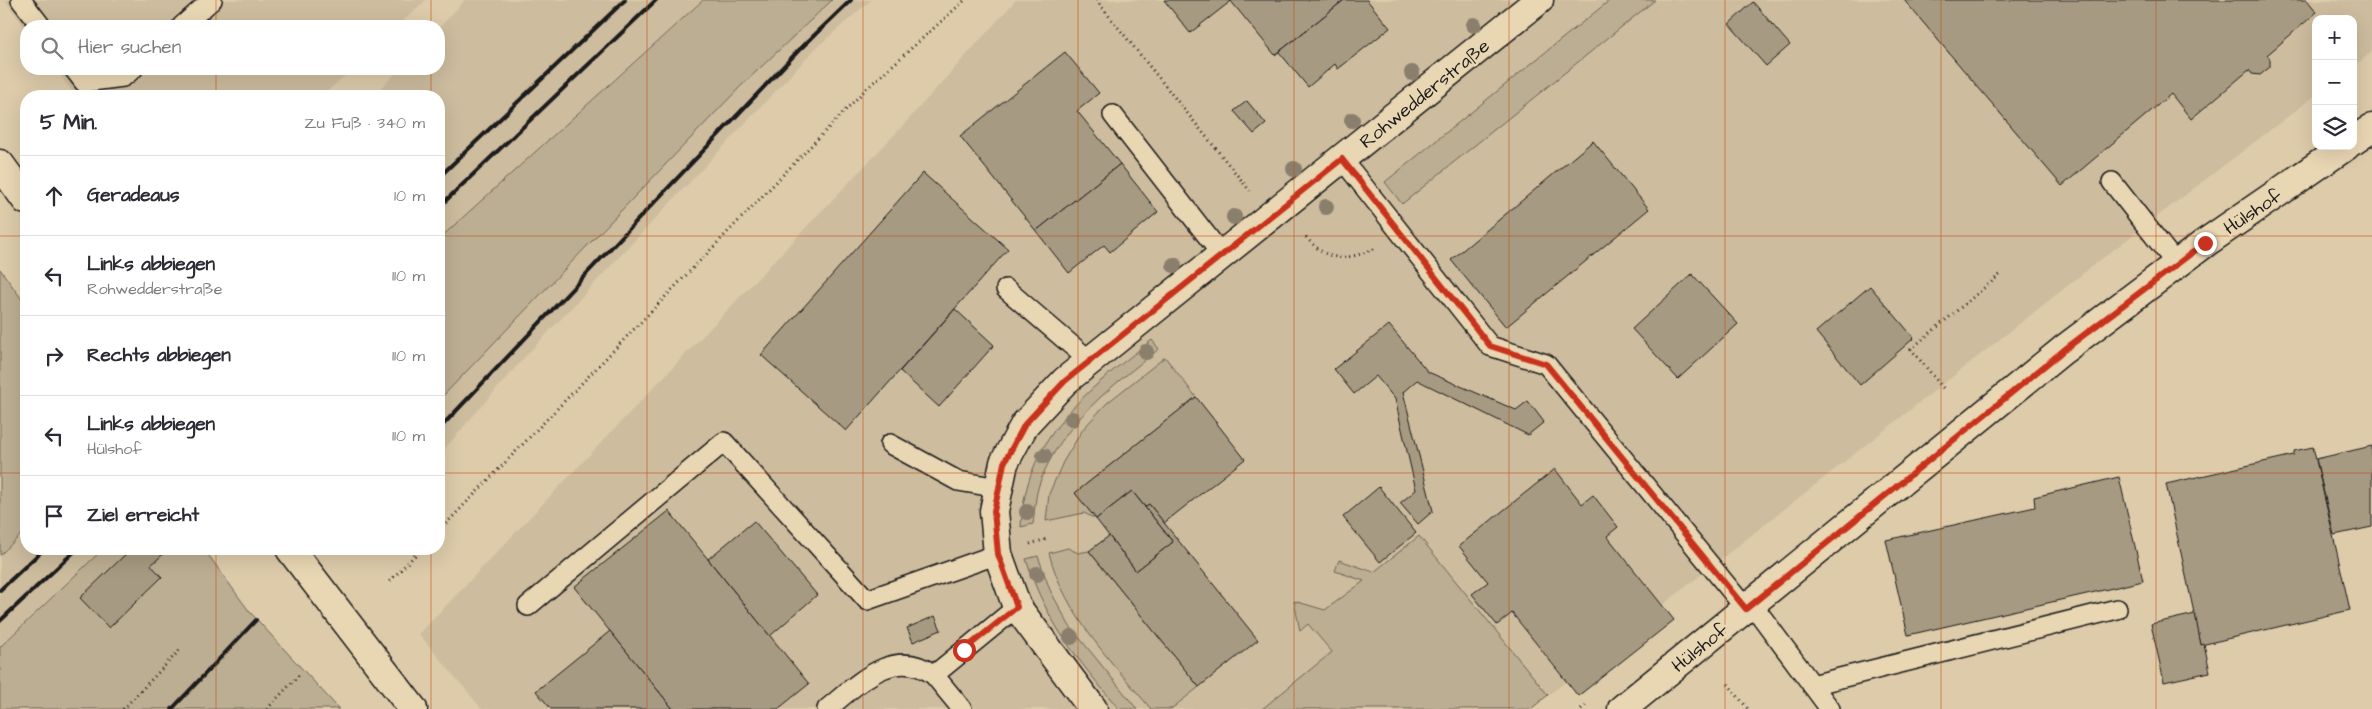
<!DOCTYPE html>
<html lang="de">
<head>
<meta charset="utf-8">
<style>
  :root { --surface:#fff; --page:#f7f7f7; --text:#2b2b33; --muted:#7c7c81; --line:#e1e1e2 }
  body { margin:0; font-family:"Architects Daughter",sans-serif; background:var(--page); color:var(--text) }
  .controls { position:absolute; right:15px; top:15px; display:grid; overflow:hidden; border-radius:10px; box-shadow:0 5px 20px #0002 }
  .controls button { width:45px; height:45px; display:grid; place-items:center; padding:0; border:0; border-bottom:1px solid var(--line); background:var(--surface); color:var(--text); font:25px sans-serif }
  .stop { position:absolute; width:15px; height:15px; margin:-11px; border:4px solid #c8321e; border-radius:50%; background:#fff }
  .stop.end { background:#c8321e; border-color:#fff; box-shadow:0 1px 5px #0008 }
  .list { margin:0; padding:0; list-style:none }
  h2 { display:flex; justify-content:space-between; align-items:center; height:65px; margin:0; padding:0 20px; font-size:21px }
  h2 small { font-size:16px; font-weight:400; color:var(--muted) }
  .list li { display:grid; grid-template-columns:32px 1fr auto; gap:15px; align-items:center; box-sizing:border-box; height:80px; padding:0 20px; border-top:1px solid var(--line) }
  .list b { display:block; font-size:19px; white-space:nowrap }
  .list p { margin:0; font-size:16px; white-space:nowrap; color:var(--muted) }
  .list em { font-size:16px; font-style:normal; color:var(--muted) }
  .icon { flex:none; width:28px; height:28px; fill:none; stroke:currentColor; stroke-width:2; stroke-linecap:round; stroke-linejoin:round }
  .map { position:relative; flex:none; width:2372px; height:709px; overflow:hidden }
  .search { position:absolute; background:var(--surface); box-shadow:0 5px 20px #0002; left:20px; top:20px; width:425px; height:55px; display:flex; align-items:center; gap:12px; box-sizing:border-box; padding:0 18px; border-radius:20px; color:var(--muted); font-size:19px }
  .panel { position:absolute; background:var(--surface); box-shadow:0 5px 20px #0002; left:20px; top:90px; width:425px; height:465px; border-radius:20px }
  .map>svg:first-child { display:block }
</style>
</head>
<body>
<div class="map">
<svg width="2372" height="709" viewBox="0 0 2372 709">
  <rect width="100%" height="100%" fill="#ddcbaa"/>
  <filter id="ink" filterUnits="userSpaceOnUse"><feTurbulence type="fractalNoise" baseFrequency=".02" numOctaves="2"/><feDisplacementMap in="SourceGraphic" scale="10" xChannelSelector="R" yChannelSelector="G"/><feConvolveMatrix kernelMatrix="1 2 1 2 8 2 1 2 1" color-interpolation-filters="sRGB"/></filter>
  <g filter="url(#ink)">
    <g fill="#cdbc9e">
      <polygon points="5,0 426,0 398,26 26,26 26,29"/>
      <polygon points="465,0 702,0 439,239 439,96 373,96 400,69 439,69 439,28"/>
      <polygon points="832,0 871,0 817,47 522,360 439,455 439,400 741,86"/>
      <polygon points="1016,0 2372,0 2372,52 2353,67 2353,19 2316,19 2316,95 2095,264 1531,709 482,709 419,634 897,132"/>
      <polygon points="55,69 352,69 322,96 76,96"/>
      <polygon points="26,530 26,549 103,549 0,647 0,555"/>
    </g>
    <g fill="#bcae92" stroke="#6c6557">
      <polygon points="703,0 832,0 741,86 439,400 439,239"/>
      <polygon points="1610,0 1655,0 1402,204 1385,182"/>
      <polygon points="0,269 26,305 26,530 0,555"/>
      <path d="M1152 340 1159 349C1112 386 1062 423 1040 482 1035 495 1035 510 1033 524L1021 527C1025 437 1086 391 1152 340Z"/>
      <polygon points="1165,357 1196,397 1075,493 1096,519 1084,513 1046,521 1049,494 1063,462 1083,429 1107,403"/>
      <polygon points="1419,536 1548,695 1531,709 1262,709 1332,652 1308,624 1300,631 1294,601 1325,610 1364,581 1335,571 1339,560 1374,572"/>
      <path d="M1068 548 1078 553 1089 551 1199 687 1171 709H1151C1111 661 1065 615 1049 553Z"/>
      <polygon points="103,549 204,549 249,611 339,709 0,709 0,647"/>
      <path d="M1038 556 1050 590 1069 625 1137 709H1119C1078 660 1045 621 1026 559Z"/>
    </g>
    <g fill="#a79a82" stroke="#1c1c1c">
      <polygon points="1164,0 1230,0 1231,1 1190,33"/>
      <polygon points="1230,0 1344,0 1275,55"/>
      <polygon points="1344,0 1367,0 1390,28 1338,69 1335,64 1308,87 1279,52"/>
      <polygon points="1904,0 2307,0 2317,12 2267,55 2270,59 2270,67 2260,75 2252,74 2249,70 2191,119 2171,94 2062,186"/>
      <polygon points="1753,2 1790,45 1766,66 1729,24"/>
      <polygon points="1065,52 1099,93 1077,111 1120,164 1036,231 960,136"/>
      <polygon points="1247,101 1266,124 1254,134 1234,111"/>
      <polygon points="1593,141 1649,209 1506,327 1451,260"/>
      <polygon points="1120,164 1158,212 1110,252 1104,245 1069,273 1036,231"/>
      <polygon points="923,173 1008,249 846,431 761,355"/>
      <polygon points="1692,274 1738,324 1678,379 1632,329"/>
      <polygon points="1870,286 1914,338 1860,385 1816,332"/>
      <polygon points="955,309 994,345 939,407 900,371"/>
      <polygon points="1389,325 1428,372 1516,410 1528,401 1544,422 1528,435 1417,380 1403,392 1433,511 1418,524 1400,503 1416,490 1395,399 1376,376 1354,394 1334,369"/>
      <polygon points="1196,397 1245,459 1164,523 1149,504 1145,507 1132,491 1096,519 1075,493"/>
      <polygon points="2372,446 2372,527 2334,535 2316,459"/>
      <polygon points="2313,447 2350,610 2201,645 2166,484 2294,455 2294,451"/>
      <polygon points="1555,469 1582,504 1593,495 1618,527 1607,536 1674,620 1578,696 1512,613 1497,625 1472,594 1488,582 1459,546"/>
      <polygon points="2119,477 2143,581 1908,635 1886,540 2035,507 2034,497"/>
      <polygon points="1379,487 1416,533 1380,562 1343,517"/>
      <polygon points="1132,491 1173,542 1136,571 1096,519"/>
      <polygon points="1149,504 1258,640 1199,687 1089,551 1109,536 1136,571 1173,542 1145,507"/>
      <polygon points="669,511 809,684 778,709 673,709 574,587"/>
      <polygon points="754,521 817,595 770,636 708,559"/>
      <polygon points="131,549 169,549 151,565 162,577 109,628 80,598"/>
      <polygon points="2195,614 2201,645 2204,644 2210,672 2164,682 2151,624"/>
      <polygon points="935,616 941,630 913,642 907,628"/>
      <polygon points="610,631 673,709 551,709 536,691"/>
    </g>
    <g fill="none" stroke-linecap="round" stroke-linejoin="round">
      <g stroke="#1c1c1c" stroke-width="22">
        <g id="lane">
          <polyline points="21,0 41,26"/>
          <polyline points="182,26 212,0"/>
          <polyline points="74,69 84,82 123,77 133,69"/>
          <polyline points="1113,115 1222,255"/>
          <polyline points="1342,159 1490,346 1546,364 1746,609"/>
          <polyline points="2112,182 2177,265"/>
          <polyline points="1006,289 1090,361"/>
          <polyline points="890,444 958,481 999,488"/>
          <polyline points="1752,604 1830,709"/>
          <polyline points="528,606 724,442 867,600 998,554"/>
          <polyline points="1812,685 2117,609"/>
          <path d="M827 709C858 684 894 645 934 675"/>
          <polyline points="962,709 934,675 1017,607"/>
        </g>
      </g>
      <g stroke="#1c1c1c" stroke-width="31">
        <polyline id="street" points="1093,709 1017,607 998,554 994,511 1004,463 1025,424 1065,381 1539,0"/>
      </g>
      <g stroke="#1c1c1c" stroke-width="31">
        <g id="secondary">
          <polyline points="0,164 26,200"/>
          <polyline points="290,549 413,709"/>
        </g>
      </g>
      <g stroke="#1c1c1c" stroke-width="31">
        <g id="primary">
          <polyline points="2353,141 2372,128"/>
          <polyline points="1622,709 2063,350 2205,243 2346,146"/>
        </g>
      </g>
      <g stroke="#1c1c1c" stroke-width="3" stroke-dasharray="1 4" stroke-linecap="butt">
        <polyline points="1096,0 1250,191"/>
        <path d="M1306 237C1328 263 1346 261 1376 248"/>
        <polyline points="1943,388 1911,349 2002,273"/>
        <polyline points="439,531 864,91 965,0"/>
        <polyline points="1030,544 1047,539"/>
        <polyline points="390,581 421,549"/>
        <polyline points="1728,684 1748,709"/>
        <polyline points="123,709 181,649"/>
        <polyline points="267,709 301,673"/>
        <polyline points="1581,709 1588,703"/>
      </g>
      <use href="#lane" stroke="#e9d6b3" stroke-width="19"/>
      <use href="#street" stroke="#e9d6b3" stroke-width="28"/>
      <use href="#secondary" stroke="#e9d6b3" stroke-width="28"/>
      <use href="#primary" stroke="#e9d6b3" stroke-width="28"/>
      <g stroke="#1c1c1c" stroke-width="4">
        <polyline points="439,177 625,0"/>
        <polyline points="439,207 656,0"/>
        <polyline points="439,429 799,50 851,0"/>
        <polyline points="0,590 44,549"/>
        <polyline points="0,621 77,549"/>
        <polyline points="172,709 256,620"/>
      </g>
    </g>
    <g fill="#897f6c">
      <circle cx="1474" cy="25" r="8"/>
      <circle cx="1412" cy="73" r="8"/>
      <circle cx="1352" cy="120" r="8"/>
      <circle cx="1294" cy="169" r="8"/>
      <circle cx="1326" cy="207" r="8"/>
      <circle cx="1234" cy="217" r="8"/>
      <circle cx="1174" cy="265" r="8"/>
      <circle cx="1146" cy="352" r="8"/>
      <circle cx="1072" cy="419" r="8"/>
      <circle cx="1044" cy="456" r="8"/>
      <circle cx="1027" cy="512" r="8"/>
      <circle cx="1037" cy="574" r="8"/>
      <circle cx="1071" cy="637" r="8"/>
    </g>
  </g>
  <g fill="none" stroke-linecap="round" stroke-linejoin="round" filter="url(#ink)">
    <polyline stroke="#c8321e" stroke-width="6" points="964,650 1017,607 998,554 994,511 999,488 1004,463 1025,424 1065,381 1342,159 1490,346 1546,364 1746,609 2064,350 2205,243"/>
  </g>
  <path fill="none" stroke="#bf4d0f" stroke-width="1" stroke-opacity="0.55" d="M216 0V26M431 0V26M647 0V709M863 0V709M1078 0V709M1294 0V709M1509 0V709M1725 0V709M1941 0V709M2156 0V709M216 69V96M431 69V96M0 236H26M439 236H2372M0 473H26M439 473H2372M216 549V709M431 549V709"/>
  <g text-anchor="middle" stroke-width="5" stroke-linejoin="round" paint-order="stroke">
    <g font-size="19" fill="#1c1c1c" stroke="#e9d6b3">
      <text transform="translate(1424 93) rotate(-39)" y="7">Rohwedderstraße</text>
      <text transform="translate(2252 211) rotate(-34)" y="7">Hülshof</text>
      <text transform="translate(1699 647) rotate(-39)" y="7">Hülshof</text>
    </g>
  </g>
</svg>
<div class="controls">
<button>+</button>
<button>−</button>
<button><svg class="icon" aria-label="layers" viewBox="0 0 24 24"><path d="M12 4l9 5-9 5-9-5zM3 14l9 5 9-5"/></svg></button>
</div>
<div class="stop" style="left:964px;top:650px"></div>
<div class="stop end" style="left:2205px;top:243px"></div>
<div class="search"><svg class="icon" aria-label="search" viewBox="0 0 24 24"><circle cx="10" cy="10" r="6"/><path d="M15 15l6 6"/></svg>Hier suchen</div>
<section class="panel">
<h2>5 Min.<small>Zu Fuß · 340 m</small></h2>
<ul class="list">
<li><svg class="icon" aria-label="ahead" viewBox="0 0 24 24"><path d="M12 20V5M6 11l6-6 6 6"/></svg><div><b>Geradeaus</b></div><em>10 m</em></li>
<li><svg class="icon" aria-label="left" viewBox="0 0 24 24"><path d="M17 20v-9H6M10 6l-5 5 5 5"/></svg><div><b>Links abbiegen</b><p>Rohwedderstraße</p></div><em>110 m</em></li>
<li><svg class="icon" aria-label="right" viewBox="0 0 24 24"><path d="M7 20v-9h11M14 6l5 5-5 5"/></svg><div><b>Rechts abbiegen</b></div><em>110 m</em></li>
<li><svg class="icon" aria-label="left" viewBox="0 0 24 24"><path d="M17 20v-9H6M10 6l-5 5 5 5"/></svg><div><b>Links abbiegen</b><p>Hülshof</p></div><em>110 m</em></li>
<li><svg class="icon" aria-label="arrive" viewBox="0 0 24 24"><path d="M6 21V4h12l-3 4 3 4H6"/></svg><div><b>Ziel erreicht</b></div></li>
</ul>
</section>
</div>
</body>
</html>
